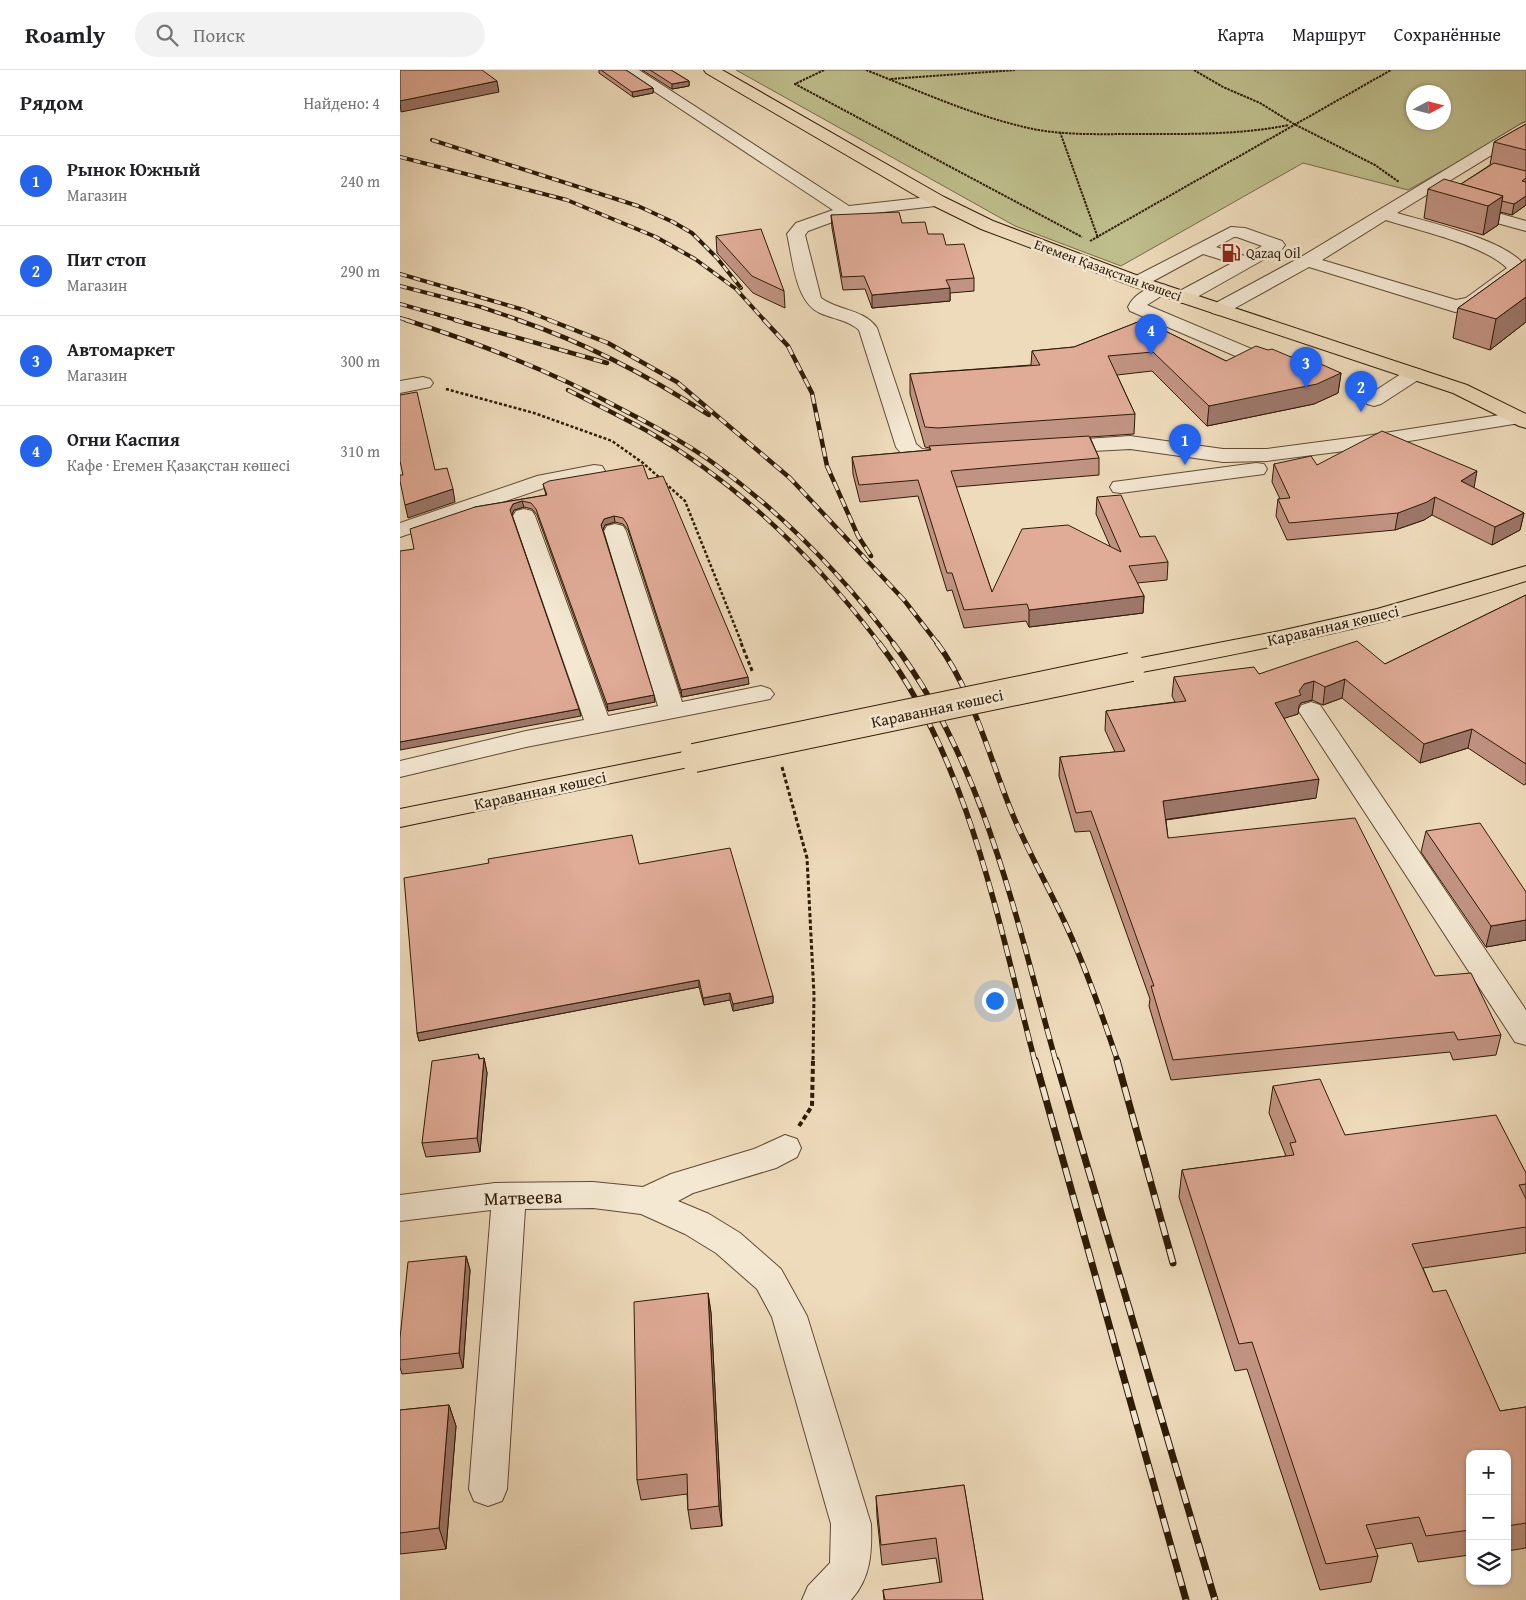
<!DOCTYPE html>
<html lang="ru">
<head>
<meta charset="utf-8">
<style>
  :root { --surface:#fff; --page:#f2f2f2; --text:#202124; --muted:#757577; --line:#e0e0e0; --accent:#2563eb }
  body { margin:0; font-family:"Gentium Book Plus",serif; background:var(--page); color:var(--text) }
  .controls { position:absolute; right:15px; bottom:15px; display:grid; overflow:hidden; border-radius:10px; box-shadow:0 1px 4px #0004 }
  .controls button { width:45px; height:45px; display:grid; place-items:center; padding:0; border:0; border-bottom:1px solid var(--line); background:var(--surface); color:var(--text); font:25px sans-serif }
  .compass { position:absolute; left:1006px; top:15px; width:45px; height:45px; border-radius:50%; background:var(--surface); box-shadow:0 1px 4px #0004; rotate:83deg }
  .you { position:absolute; left:594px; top:930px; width:18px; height:18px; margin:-12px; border:4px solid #fff; border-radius:50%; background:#1a73e8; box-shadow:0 0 0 8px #1a73e833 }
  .badge { display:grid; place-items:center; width:32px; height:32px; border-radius:50%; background:var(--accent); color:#fff; font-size:16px; font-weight:700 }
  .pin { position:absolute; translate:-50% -41px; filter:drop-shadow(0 1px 2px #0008) }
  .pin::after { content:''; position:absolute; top:26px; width:18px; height:15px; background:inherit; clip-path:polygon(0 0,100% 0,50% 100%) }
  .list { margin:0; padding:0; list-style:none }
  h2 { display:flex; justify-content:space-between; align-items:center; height:65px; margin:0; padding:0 20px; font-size:21px }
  h2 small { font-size:16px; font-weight:400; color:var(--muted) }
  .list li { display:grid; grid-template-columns:32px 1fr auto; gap:15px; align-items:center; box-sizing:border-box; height:90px; padding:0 20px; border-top:1px solid var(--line) }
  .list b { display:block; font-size:19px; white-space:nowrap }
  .list p { margin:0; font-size:16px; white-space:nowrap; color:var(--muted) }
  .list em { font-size:16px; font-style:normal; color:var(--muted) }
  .icon { flex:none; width:28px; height:28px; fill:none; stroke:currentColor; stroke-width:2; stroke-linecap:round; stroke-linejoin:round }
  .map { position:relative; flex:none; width:1126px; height:1530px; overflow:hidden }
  header { display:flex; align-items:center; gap:30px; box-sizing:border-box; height:70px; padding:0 25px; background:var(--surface); border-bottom:1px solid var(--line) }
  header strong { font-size:24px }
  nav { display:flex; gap:28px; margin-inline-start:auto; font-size:18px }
  .search { width:350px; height:45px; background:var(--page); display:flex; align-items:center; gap:12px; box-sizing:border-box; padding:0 18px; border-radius:28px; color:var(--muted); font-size:19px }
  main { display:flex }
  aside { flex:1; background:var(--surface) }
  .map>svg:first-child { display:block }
</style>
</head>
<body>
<header>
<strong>Roamly</strong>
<div class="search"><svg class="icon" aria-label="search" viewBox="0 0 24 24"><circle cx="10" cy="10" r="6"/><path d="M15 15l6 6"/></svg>Поиск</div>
<nav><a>Карта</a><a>Маршрут</a><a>Сохранённые</a></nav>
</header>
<main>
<aside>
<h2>Рядом<small>Найдено: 4</small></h2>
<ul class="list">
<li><span class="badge">1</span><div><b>Рынок Южный</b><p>Магазин</p></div><em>240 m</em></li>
<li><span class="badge">2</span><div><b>Пит стоп</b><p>Магазин</p></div><em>290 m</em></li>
<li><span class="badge">3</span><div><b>Автомаркет</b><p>Магазин</p></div><em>300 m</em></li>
<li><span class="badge">4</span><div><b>Огни Каспия</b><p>Кафе · Егемен Қазақстан көшесі</p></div><em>310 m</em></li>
</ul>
</aside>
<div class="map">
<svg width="1126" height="1530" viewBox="0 0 1126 1530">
  <rect width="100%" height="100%" fill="#eedbbb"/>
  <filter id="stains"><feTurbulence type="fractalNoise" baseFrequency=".004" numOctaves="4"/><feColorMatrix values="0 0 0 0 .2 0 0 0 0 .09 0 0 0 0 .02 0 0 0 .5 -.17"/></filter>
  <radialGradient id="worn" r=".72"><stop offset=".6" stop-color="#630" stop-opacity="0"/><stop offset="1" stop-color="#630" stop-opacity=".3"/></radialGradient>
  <path fill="#bebe8c" stroke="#766c48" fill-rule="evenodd" d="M336 0H1126V54L1008 120 903 93 721 196 615 156ZM1014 22H1044V52H1014Z"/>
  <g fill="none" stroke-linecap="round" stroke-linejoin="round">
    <g stroke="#5e4b32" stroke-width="2">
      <g id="minor">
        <path d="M222 0H239L449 136 538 126 544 127 546 131 544 135 449 146 408 161 405 165 421 228C439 241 464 239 477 258L516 374 522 379 553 382 557 386 553 390C535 395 507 394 496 377L459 260C448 250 433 249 420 243 395 232 393 189 387 164L396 153 433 140Z"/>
        <path d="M1126 52V64L997 143C1028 152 1107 170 1125 196L1121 204 1079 237 1055 242 909 197 826 243 819 245 812 243 810 239 812 235 901 187 1121 54ZM986 150C1019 161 1082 174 1107 198L1066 228 1056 230 922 190Z"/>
        <polygon points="1063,133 1126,151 1126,161 1057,142 1055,138 1057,134"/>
        <path d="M831 157 845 158 882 171 885 175 882 179 790 231 783 233 776 231 774 227 776 223 832 193 803 184 744 216 738 217 732 216 729 212 732 208ZM834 167H837L862 176 845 186 816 177Z"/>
        <path d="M760 214 766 215 769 219 766 223 747 235 873 288 876 292 873 296 866 298 859 296 730 241 728 237C733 225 748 217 760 214Z"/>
        <polygon points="1014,298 1021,300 1024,304 1021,308 981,334 974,336 967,334 964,330 967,326 1007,300"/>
        <polygon points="23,307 30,309 33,313 30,317 0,323 0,311"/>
        <polygon points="1119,342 1126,344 1126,352 960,379 867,391 823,392 730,379 657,383 650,381 647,377 650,373 657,371 730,366 823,379 867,379 965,366"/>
        <polygon points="856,393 864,394 867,399 864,404 721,423 713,422 710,417 713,412 721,411"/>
        <polygon points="194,395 202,396 205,401 202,406 150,416 0,467 0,453 137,406"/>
        <polygon points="124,439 132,441 135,446 208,646 258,636 204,461 207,456 215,454 223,456 226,461 282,632 361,616 370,619 374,624 370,629 126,677 0,707 0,691 126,661 184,650 113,446 116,441"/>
        <polygon points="911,632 920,635 1126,940 1126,975 1115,972 898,640 902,635"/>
        <path d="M385 1065 397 1069 401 1078 397 1087 376 1098 293 1123 278 1131 309 1144 340 1163 381 1199 407 1246 471 1454C472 1482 471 1508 451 1530H402L408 1516 430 1493 431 1454 372 1247 357 1219 316 1183 285 1164 241 1144 193 1138 125 1139 107 1419 102 1431 88 1436 74 1431 69 1419 91 1140 0 1151V1125L95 1113 193 1112 243 1117 271 1104 354 1079Z"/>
      </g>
    </g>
    <g stroke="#2e1b05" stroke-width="2">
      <g id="major">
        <polygon points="304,0 322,0 544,127 593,151 744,208 1067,315 1126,344 1126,358 1119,356 1053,323 732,216 581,159 532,135 306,3"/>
        <path d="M1126 496V511C997 553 864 579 731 604L722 602 719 597 722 592 731 590 880 561 977 539Z"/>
        <polygon points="294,680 303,682 307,688 303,694 0,757 0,739"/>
      </g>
    </g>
    <g stroke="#2e1b05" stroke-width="2" stroke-dasharray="2.5 1" stroke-linecap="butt">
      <polyline points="424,0 395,14 682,167"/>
      <path d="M466 0C517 20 567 43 620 56 657 66 699 64 737 64 788 64 839 65 889 55"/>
      <polyline points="794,0 823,17 860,33 894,54 975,95 999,112"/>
      <polyline points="491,9 615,0"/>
      <polyline points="660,62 698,168"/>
      <polyline points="690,171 991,0"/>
    </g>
    <g stroke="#2e1b05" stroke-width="2.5" stroke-dasharray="3 2" stroke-linecap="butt">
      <polyline points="46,319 134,343 212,371 243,393 261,409"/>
      <polyline points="265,413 285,431 342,574"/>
    </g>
    <g stroke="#2e1b05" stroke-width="3" stroke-dasharray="4 2.5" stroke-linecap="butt">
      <polyline points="341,573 353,603"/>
      <polyline points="382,697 407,788 414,925 413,992"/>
    </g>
    <polyline stroke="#2e1b05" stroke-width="4" stroke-dasharray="5 3" stroke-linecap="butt" points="399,1056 412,1036 413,990"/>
    <use href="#minor" fill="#f4e8d3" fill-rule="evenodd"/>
    <use href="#major" fill="#eedbbb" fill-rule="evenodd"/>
    <g stroke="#2e1b05" stroke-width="4">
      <g id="rail-far3">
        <polyline points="32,70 238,136 273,152 292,163 317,188 341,218"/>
        <polyline points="0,87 167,130 256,167 295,189 336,219 365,251"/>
        <polyline points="0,204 124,240 152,251"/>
        <polyline points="0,216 81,237 122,251"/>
        <polyline points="0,234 60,251"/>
        <polyline points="0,248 10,251"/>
      </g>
    </g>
    <g stroke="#2e1b05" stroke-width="4.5">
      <g id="rail-far2">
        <path d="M6 250C82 274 155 303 225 341 256 357 288 374 316 395 384 445 444 507 494 574"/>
        <polyline points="55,250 207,293"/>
        <path d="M118 250C186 273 249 306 309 345"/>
        <polyline points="149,250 208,273 277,312 390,408 504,530 538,574"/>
        <polyline points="364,250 388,276 412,323 427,396 458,466 471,486"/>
        <path d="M168 320C195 334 222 347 249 362 341 415 417 491 480 574"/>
      </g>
    </g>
    <g stroke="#2e1b05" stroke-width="5.5">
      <g id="rail-far1">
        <path d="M479 573C569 689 598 852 635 992"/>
        <path d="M493 573C585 694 616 849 656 992"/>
        <path d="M537 573C574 622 591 694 615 750 630 785 649 818 665 853 686 898 702 945 718 992"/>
      </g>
    </g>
    <g stroke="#2e1b05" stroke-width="7">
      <g id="rail">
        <polyline points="635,990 786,1530"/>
        <polyline points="656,990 815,1530"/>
        <polyline points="717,990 773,1193"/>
      </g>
    </g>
    <use href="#rail-far3" stroke="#f4e8d3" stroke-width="2.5" stroke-dasharray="7" stroke-linecap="butt"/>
    <use href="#rail-far2" stroke="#f4e8d3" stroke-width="3" stroke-dasharray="9" stroke-linecap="butt"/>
    <use href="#rail-far1" stroke="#f4e8d3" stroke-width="4" stroke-dasharray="11" stroke-linecap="butt"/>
    <use href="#rail" stroke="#f4e8d3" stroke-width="5" stroke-dasharray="14" stroke-linecap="butt"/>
    <g stroke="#2e1b05" stroke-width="30" stroke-linecap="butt">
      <polyline id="major-bridge" points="294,688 731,597"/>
    </g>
    <use href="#major-bridge" stroke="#eedbbb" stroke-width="28"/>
  </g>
  <g fill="#c19382" stroke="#2e1b05">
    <polygon points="199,0 226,0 253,18 253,23 233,27 199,3"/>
    <polygon points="242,0 271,0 289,11 289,16 272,19"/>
    <polygon points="1126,54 1126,135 1112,145 1100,142 1098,155 1083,165 1024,148 1028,119 1061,114 1090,95 1094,72"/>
    <polygon points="431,145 502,153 528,164 546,175 574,208 574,221 550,223 550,231 472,238 465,219 443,220 432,158"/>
    <polygon points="316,166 384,221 385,238 353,223 317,183"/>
    <polygon points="1126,189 1126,252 1090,280 1053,268 1058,238"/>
    <polygon points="743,250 826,291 891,287 941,303 938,323 914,334 807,356 752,301 717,305 735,344 734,364 690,367 699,388 699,405 556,417 592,522 710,476 696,444 697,427 768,492 767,510 737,513 744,526 743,543 629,557 626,551 564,558 552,520 547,521 518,426 460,432 453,404 452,387 530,380 530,378 525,377 510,324 510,304 631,295 632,281 674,277"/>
    <polygon points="874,394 917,395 1074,418 1124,443 1120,460 1092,475 1032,445 1024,450 995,460 887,470 876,446 878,429 880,429 872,412"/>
    <polygon points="248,409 349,614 282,627 228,460 223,454 215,452 205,455 203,460 255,632 208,641 137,445 132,439 124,437 114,440 112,445 181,646 14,479 75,437 146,425 143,414"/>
    <polygon points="1126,525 1126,714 1124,715 1068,678 1020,693 942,628 923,635 912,630 901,633 899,636 898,644 884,648 916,728 766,750 768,768 1035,906 1101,965 1096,985 1053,990 1050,982 771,1010 749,936 750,929 690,761 675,762 659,706 660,687 715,682 705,660 706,641 775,632 772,626 774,607 859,604 985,594"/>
    <polygon points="1026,761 1126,822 1126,870 1086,877 1021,782"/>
    <polygon points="239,794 373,926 373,933 333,941 330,930 304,935 299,917 19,971 17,963"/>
    <polygon points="78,984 80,989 84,988 87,1003 80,1082 26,1087 22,1073"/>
    <polygon points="873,1016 945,1065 1126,1103 1126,1183 1023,1198 1033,1222 1100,1341 1126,1337 1126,1478 1107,1481 1107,1384 1070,1384 1070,1485 1018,1492 1012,1473 975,1479 978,1486 971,1512 920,1520 847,1299 835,1301 779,1127 782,1100 886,1086 869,1043"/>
    <polygon points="66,1186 70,1200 63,1298 2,1304 0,1297 0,1268"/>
    <polygon points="308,1223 311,1243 322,1456 291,1459 288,1440 287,1424 241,1430 237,1410"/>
    <polygon points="49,1335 56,1356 46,1479 0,1484 0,1340"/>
    <polygon points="564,1415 583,1530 484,1530 483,1520 540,1513 536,1488 482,1495 477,1447 476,1426"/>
  </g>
  <g fill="#9d786a" stroke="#2e1b05">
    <polygon points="97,11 99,22 1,42 0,31"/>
    <polygon points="289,11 289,16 272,19 272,14"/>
    <polygon points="253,18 253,23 233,27 232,22"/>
    <polygon points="1103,126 1098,155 1083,165 1088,136"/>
    <polygon points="1126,126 1126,135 1112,145 1114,134"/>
    <polygon points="550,218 550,231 472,238 472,225"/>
    <polygon points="1126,227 1126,252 1090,280 1096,249"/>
    <polygon points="941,303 938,323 914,334 807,356 809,336"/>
    <polygon points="1077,401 1074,418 1061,411"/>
    <polygon points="53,419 55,432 8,448 5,435"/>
    <polygon points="1035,427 1032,445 1024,450 995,460 998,443"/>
    <polygon points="122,431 124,437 114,440 111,447 110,440 113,434"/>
    <polygon points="1124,443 1120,460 1092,475 1095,457"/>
    <polygon points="214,446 215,452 205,455 202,462 201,455 204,449"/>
    <polygon points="744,526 743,543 629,557 629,540"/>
    <polygon points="348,607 349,614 282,627 281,620"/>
    <polygon points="945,609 942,628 923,635 925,617"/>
    <polygon points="914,611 912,630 901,633 899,636 898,644 873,652 875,633 904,614"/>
    <polygon points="254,625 255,632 208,641 207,634"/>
    <polygon points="179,639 181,646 0,680 0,672"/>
    <polygon points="1072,659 1068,678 1020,693 1024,674"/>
    <polygon points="919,709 916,728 762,750 763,731"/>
    <polygon points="1126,850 1126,870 1086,877 1091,856"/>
    <polygon points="299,910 299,917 19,971 17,963"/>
    <polygon points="330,923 330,930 304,935 303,928"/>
    <polygon points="373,926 373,933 333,941 333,934"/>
    <polygon points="84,988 87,1003 80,1082 77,1068"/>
    <polygon points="66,1186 70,1200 63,1298 59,1283"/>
    <polygon points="308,1223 311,1243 322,1456 319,1436"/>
    <polygon points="49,1335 56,1356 46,1479 39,1458"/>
  </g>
  <g fill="#e0ab97" stroke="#2e1b05">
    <polygon points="0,0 82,0 97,11 0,31"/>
    <polygon points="201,0 226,0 253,18 232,22"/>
    <polygon points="250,0 271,0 289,11 272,14"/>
    <polygon points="1126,54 1126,80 1094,72"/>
    <polygon points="1094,93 1126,101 1126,108 1122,111 1126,112 1126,126 1114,134 1102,131 1103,126 1061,114"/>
    <polygon points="1044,109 1103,126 1088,136 1028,119"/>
    <polygon points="499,142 502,153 525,152 528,164 543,164 546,175 564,174 574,208 546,210 550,218 472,225 464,206 442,207 431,145"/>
    <polygon points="361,159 384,221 352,206 316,166"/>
    <polygon points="1126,189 1126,227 1096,249 1058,238"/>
    <polygon points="743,250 826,291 856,276 868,280 872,279 891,287 898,284 941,303 917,314 809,336 753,282 708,286 735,344 538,358 525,357 510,304 640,295 632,281 674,277"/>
    <polygon points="17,322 35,400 47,398 53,419 5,435 0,411 0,405 3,405 0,391 0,325"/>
    <polygon points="982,361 1077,401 1061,411 1124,443 1095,457 1035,427 1027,432 998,443 889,453 878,429 890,428 874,394 911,386 917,395"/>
    <polygon points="689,366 699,388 551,401 592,522 622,459 668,455 721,482 697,427 721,425 740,467 755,466 768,492 729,496 744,526 629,540 627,534 564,540 552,503 547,503 518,410 459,415 452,387 531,380 529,376"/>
    <polygon points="243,395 248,409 263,406 348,607 281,620 227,454 223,448 214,446 204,449 201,455 254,625 207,634 136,439 131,433 122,431 113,434 110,440 179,639 0,672 0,481 14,479 10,459 75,437 147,425 143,414 149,411"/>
    <polygon points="1126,525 1126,694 1072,659 1024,674 945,609 925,617 914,611 904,614 899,621 901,625 875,633 919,709 763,731 768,768 955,748 1035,906 1071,903 1101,965 1058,970 1054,962 773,990 751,916 754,916 691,741 676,743 660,687 725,681 706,641 786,631 774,607 854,597 859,604 957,571 985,594"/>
    <polygon points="1080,753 1126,822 1126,850 1091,856 1026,761"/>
    <polygon points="232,765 239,794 330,778 373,926 333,934 330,923 303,928 299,910 17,963 4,808 89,793 88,789"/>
    <polygon points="78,984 79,989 84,988 77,1068 22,1073 32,991"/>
    <polygon points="920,1009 945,1065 1096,1045 1126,1103 1126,1114 1119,1115 1126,1129 1126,1157 1012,1174 1033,1222 1046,1220 1100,1341 1126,1337 1126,1453 1107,1456 1107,1384 1070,1384 1070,1460 1026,1466 1019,1447 966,1455 978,1486 926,1494 852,1272 839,1274 782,1100 894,1085 890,1073 896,1072 873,1016"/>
    <polygon points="66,1186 59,1283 0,1290 0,1268 8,1192"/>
    <polygon points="308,1223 319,1436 288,1440 287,1404 237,1410 234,1232"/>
    <polygon points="49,1335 39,1458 0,1463 0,1340"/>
    <polygon points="564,1415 583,1530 485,1530 483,1520 542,1512 536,1468 481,1475 476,1426"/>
  </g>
  <defs>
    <g id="fuel-bare" transform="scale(1.5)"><path d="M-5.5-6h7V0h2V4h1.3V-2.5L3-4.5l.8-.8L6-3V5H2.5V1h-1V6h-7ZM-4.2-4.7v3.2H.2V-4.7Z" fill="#8f2418" stroke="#f4e8d3" stroke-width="2.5" paint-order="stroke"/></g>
  </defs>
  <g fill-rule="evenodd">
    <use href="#fuel-bare" x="831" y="183"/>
  </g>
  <g text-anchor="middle" stroke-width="5" stroke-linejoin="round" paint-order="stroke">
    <g font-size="14" fill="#2e1b05" stroke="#f4e8d3" text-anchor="start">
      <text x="846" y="188">Qazaq Oil</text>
    </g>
    <g font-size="14" fill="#2e1b05" stroke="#f4e8d3">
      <text transform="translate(708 200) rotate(20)" y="5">Егемен Қазақстан көшесі</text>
    </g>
    <g font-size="16" fill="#2e1b05" stroke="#f4e8d3">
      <text transform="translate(933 555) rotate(-13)" y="6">Караванная көшесі</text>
      <text transform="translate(537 638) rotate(-12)" y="6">Караванная көшесі</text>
      <text transform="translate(140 720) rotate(-12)" y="6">Караванная көшесі</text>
    </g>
    <g font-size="19" fill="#2e1b05" stroke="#f4e8d3">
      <text transform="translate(123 1127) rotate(-2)" y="7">Матвеева</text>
    </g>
  </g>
  <rect width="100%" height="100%" filter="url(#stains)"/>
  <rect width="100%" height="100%" fill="url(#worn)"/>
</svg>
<div class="controls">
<button>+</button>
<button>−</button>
<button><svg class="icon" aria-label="layers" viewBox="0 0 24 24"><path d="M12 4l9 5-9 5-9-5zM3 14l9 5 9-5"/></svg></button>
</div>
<svg class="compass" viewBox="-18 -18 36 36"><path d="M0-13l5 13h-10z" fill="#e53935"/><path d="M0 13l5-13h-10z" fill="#757577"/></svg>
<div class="you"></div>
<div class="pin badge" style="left:785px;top:395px">1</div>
<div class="pin badge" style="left:961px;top:342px">2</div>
<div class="pin badge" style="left:906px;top:318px">3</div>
<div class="pin badge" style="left:751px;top:285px">4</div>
</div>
</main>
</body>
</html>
